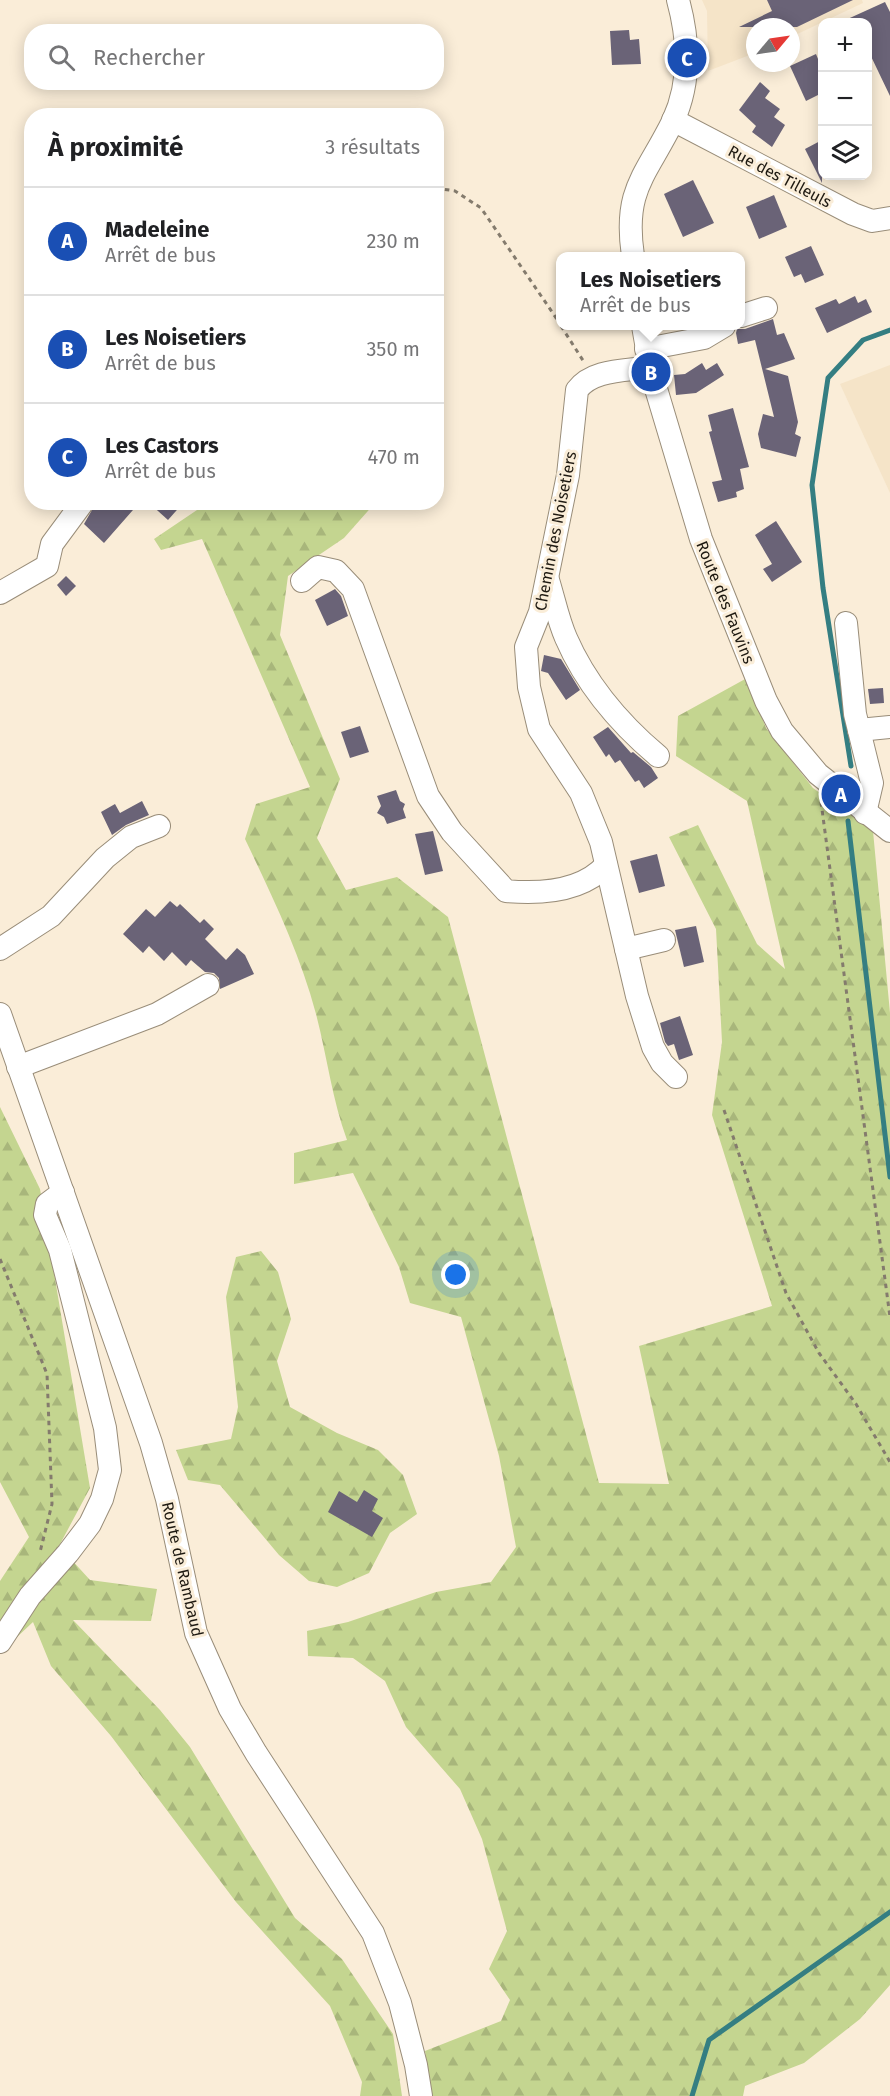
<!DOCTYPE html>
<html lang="fr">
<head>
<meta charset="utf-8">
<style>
  :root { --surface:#fff; --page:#f6f6f6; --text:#202124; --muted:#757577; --line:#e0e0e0; --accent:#db2777 }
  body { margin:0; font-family:"Fira Sans",sans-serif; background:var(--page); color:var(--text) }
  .controls { position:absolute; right:18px; top:18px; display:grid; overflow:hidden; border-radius:12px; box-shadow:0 3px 15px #0003 }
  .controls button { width:54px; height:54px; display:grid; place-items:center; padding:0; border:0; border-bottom:2px solid var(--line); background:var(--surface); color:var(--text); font:30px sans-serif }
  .compass { position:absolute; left:746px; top:18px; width:54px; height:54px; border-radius:50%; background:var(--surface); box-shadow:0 3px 15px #0003; rotate:61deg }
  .you { position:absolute; left:456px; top:1275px; width:21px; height:21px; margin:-15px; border:4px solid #fff; border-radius:50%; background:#1a73e8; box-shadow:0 0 0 9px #1a73e833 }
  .badge { display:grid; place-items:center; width:39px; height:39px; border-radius:50%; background:var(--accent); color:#fff; font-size:20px; font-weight:700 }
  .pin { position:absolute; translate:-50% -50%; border:3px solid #fff; box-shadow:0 2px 6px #0006 }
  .popup { position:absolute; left:556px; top:252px; width:189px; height:78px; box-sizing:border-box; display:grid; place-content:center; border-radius:12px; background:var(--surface); filter:drop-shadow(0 2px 4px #0005); font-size:20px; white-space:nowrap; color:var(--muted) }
  .popup b { font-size:22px; color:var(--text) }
  .popup::after { content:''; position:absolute; left:50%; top:100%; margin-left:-12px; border:12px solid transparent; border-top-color:var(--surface) }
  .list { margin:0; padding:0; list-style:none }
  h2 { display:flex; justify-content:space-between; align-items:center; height:78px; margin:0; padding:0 24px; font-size:26px }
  h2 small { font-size:20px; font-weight:400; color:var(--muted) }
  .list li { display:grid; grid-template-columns:39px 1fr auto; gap:18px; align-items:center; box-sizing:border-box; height:108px; padding:0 24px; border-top:2px solid var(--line) }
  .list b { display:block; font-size:22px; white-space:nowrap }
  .list p { margin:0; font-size:20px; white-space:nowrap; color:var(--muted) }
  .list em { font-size:20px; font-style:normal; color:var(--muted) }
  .icon { flex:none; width:33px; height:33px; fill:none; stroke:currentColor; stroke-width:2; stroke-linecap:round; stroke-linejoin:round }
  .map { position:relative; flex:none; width:890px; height:2096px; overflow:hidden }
  .search { position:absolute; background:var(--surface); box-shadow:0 3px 15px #0003; left:24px; top:24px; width:420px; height:66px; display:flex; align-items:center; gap:15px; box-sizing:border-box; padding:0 21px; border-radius:24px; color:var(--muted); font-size:22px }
  .panel { position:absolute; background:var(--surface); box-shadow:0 3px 15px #0003; left:24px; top:108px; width:420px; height:402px; border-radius:24px }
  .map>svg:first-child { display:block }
</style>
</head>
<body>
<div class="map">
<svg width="890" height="2096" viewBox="0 0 890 2096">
  <defs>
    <pattern id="forest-firs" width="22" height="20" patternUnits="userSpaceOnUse" patternTransform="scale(1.5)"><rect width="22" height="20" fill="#c4d590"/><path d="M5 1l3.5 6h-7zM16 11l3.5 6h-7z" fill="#a8b67b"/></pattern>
  </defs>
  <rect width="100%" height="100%" fill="#faedd8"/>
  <g fill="#f5e4c8">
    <polygon points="702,0 862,0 863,3 791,37 791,27 755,27 755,53 708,71 707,11"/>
    <polygon points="890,365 890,493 840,384"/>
  </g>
  <g fill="url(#forest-firs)">
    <path d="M290 502 375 503 344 538 288 576 280 635 340 779 317 838 346 890 397 877 448 917 599 1483 669 1484 639 1346 772 1306 712 1115 722 1042 716 929 669 837 698 825 757 944 785 969 747 801 676 756 678 716 747 678 766 728 813 788 873 831 890 1013V1985L860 2019 804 2063 745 2086 743 2096H432L425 2051 501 2021 510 2000 489 1969 507 1931 482 1839 460 1789 406 1727 385 1681 353 1658 308 1656 307 1631 348 1622 436 1592 491 1582 516 1547 499 1456 461 1317 410 1303 399 1267 353 1173 294 1184V1153L347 1140C332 1099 327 1056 316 1014 300 953 272 896 245 839L256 804 310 787 202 539 161 550 154 539 197 510 255 508Z"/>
    <polygon points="0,1107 40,1189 90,1488 59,1546 90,1580 157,1589 151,1621 73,1620 160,1710 190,1747 295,1918 342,1959 393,2034 402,2096 360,2096 362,2082 330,2006 236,1902 111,1736 51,1666 33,1622 0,1653 0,1581 29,1537 0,1482"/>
    <polygon points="261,1251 278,1272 291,1319 277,1361 290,1407 337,1433 378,1450 403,1475 417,1514 390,1533 369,1573 337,1587 309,1581 279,1555 220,1485 188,1480 176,1450 231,1439 238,1407 226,1297 236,1257"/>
  </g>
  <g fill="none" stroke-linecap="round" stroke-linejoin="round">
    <g stroke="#347e82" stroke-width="5">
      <polyline points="851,766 823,588 812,485 828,378 863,340 890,330"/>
      <polyline points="848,821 890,1177"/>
      <polyline points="692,2096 709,2040 890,1912"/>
    </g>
  </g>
  <g fill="#6a6377">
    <polygon points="767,0 853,0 797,27 739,27 772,11"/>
    <polygon points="885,2 890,12 890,96 867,48 867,22 841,22"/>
    <polygon points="629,30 630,40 639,39 641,64 612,65 610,31"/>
    <polygon points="816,54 822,69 822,93 806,101 790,66"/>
    <polygon points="760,82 770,91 765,98 780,109 774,117 785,125 772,147 752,132 756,126 739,110"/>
    <polygon points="822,140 822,183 805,149"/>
    <polygon points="693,180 714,223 683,237 664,194"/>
    <polygon points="774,195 787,227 759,239 746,207"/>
    <polygon points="811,246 824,275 805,283 801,274 794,277 785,257"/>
    <polygon points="855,296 858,303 866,299 872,312 827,333 815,308 836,299 839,304"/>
    <polygon points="773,319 777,335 784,333 795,359 765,369 788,376 798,422 795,434 801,437 796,457 761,448 758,434 763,414 774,417 755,340 738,344 736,333 737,329 745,329"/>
    <polygon points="702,363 706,370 717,363 724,375 696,393 676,395 674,375 685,374"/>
    <polygon points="733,408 749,467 740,469 744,489 736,492 737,497 718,502 712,482 722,480 709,432 712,431 708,415"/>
    <polygon points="109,502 140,502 104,543 84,524 96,503 103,509"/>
    <polygon points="148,502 184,502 168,520"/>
    <polygon points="776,521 802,562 772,582 763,569 772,564 755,535"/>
    <polygon points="66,576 76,586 66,596 57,585"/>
    <polygon points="335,589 341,596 348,616 327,626 315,600"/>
    <polygon points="544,655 561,659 580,690 566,700 548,673 541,671"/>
    <polygon points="883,688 884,703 870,704 868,689"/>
    <polygon points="360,726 369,752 350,758 341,732"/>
    <polygon points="608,727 631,753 633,752 651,767 658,778 644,788 639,780 635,782 620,760 615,763 609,754 606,757 593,737"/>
    <polygon points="396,790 400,801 405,804 403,809 406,818 387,824 384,817 377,813 381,806 377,796"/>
    <polygon points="142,801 149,815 126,825 112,835 101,812 115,804 120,813"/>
    <polygon points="433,831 443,871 425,875 415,834"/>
    <polygon points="657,854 665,886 639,893 630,861"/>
    <polygon points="170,901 177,907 180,904 200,923 204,919 214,929 205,939 226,960 237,948 245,955 254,974 220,989 219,978 214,973 205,972 191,960 186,966 172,952 164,961 149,946 143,953 123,934 146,909 155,917"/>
    <polygon points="696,926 704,962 684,967 675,930"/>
    <polygon points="680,1016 693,1055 679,1060 674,1044 668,1046 665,1042 660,1023"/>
    <polygon points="364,1490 378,1499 372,1511 383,1518 372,1537 328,1512 339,1491 357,1502"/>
  </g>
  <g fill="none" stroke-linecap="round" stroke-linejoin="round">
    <g stroke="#998d79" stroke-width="24">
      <g id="minor">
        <polyline points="673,120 853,214 872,221 890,218"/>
        <path d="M633 256C623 189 646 176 673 121 691 82 689 40 678 0"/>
        <polyline points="741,316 766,308"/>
        <polyline points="643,326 651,372 701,539 766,701 782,731 818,774 890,831"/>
        <polyline points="646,349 704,338 724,326"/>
        <path d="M650 367C626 371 592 369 577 390L568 475 540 612 526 647 529 687 539 729 581 793 601 842 637 996 653 1047 662 1063 676 1077"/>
        <path d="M548 580C554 599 558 620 566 638 586 684 620 724 658 756"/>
        <path d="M302 581 318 567 336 571 353 589 428 796 452 832 506 891C540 894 582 892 606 865"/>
        <polyline points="0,593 47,566 52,544 83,502"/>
        <polyline points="846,623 855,714 872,783 865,813"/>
        <polyline points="859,730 890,727"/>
        <polyline points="0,949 51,916 105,858 131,837 159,826"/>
        <polyline points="626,949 664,940"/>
        <polyline points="0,1014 151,1443 167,1499 196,1633 230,1709 256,1753 373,1933 400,2003 416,2065 421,2096"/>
        <polyline points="18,1067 157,1014 208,985"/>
        <polyline points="0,1642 30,1596 68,1553 90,1524 102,1499 110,1470 105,1428 60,1250 45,1215 47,1204 63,1192"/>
      </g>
    </g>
    <g stroke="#847b6d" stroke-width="3" stroke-dasharray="4.5 4.5" stroke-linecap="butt">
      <polyline points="436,188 455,191 481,208 561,325"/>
      <polyline points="561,326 584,362"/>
      <polyline points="821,802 890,1317"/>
      <polyline points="724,1110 786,1293 819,1353 856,1404 890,1462"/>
      <polyline points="0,1259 47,1374 52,1504 40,1552"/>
    </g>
    <use href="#minor" stroke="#fff" stroke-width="22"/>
  </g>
  <g text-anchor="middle" stroke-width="6" stroke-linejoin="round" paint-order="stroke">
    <g font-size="16" fill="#1e1911" stroke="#faedd8">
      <text transform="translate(780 176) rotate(28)" y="6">Rue des Tilleuls</text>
      <text transform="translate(555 531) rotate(-79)" y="6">Chemin des Noisetiers</text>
      <text transform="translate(726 602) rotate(68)" y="6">Route des Fauvins</text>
      <text transform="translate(183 1569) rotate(77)" y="6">Route de Rambaud</text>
    </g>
  </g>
</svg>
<div class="controls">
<button>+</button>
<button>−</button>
<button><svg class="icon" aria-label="layers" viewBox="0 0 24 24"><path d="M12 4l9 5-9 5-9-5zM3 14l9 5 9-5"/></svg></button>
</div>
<svg class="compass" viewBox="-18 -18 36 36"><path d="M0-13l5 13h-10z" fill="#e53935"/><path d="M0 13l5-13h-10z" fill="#757577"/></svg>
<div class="you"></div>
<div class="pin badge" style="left:841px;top:794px;background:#1a4fb4">A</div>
<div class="pin badge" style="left:651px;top:372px;background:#1a4fb4">B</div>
<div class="popup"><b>Les Noisetiers</b>Arrêt de bus</div>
<div class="pin badge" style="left:687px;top:58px;background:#1a4fb4">C</div>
<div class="search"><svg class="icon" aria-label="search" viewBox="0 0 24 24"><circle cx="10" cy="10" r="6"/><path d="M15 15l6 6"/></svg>Rechercher</div>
<section class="panel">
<h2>À proximité<small>3 résultats</small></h2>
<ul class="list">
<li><span class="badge" style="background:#1a4fb4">A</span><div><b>Madeleine</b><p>Arrêt de bus</p></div><em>230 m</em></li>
<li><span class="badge" style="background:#1a4fb4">B</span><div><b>Les Noisetiers</b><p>Arrêt de bus</p></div><em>350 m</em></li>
<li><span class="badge" style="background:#1a4fb4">C</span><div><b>Les Castors</b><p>Arrêt de bus</p></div><em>470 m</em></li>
</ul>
</section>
</div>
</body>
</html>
